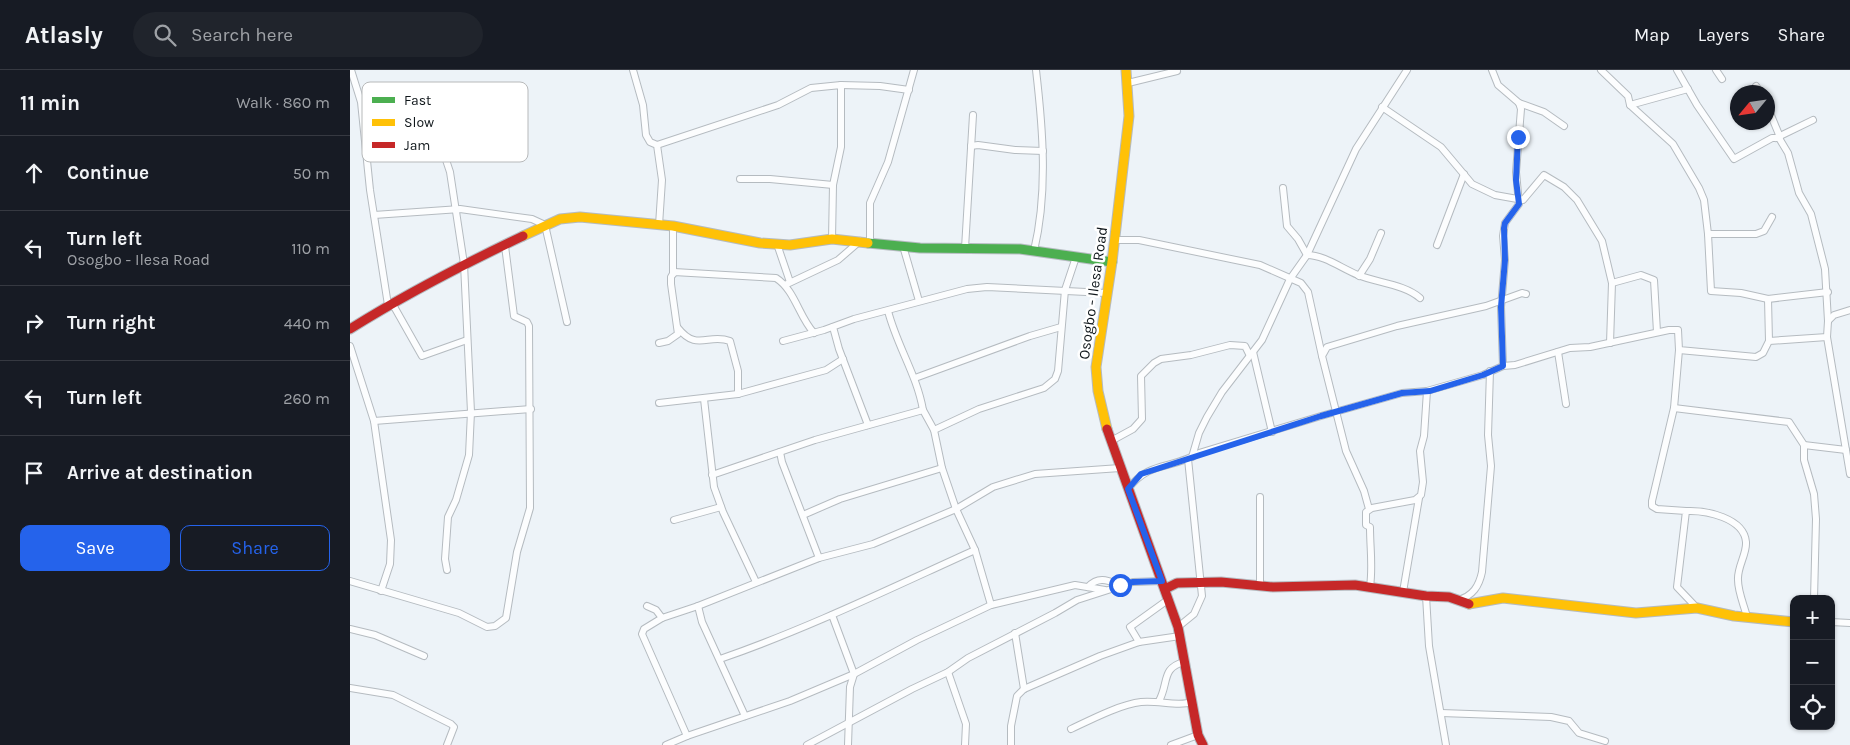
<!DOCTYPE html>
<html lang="en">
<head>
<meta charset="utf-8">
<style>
  :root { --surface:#171b24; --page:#20242c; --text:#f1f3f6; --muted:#9ea1a6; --line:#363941; --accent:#2563eb }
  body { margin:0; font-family:Karla,sans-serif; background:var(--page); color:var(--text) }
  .controls { position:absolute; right:15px; bottom:15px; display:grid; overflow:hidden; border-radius:10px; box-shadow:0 1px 4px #0004 }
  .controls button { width:45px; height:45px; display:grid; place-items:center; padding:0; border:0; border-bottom:1px solid var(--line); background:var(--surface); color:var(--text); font:25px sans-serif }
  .compass { position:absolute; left:1380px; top:15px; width:45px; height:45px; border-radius:50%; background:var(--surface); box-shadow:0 1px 4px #0004; rotate:241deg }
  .stop { position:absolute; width:15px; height:15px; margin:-11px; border:4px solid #2563eb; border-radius:50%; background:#fff }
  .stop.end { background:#2563eb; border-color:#fff; box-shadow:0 1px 5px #0008 }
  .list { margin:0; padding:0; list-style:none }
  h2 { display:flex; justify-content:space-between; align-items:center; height:65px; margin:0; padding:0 20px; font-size:21px }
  h2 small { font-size:16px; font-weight:400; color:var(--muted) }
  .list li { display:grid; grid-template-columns:32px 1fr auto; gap:15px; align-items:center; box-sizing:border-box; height:75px; padding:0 20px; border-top:1px solid var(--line) }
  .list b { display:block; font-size:19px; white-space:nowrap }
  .list p { margin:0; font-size:16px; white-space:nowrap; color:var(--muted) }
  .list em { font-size:16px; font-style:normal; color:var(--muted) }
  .actions { display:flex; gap:10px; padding:15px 20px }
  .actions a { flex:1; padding:11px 0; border:1px solid var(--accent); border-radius:10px; text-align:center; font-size:18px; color:var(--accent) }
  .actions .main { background:var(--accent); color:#fff }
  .icon { flex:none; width:28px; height:28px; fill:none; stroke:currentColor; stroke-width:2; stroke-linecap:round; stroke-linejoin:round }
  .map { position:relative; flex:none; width:1500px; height:675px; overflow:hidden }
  header { display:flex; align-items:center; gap:30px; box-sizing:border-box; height:70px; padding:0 25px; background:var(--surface); border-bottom:1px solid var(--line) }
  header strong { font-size:24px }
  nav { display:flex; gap:28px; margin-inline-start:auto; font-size:18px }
  .search { width:350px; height:45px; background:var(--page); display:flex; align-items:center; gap:12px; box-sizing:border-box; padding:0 18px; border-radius:28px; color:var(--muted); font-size:19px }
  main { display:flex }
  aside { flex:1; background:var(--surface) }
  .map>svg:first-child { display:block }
</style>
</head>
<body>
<header>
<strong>Atlasly</strong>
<div class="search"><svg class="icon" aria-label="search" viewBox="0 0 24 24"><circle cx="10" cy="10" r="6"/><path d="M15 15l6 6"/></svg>Search here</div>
<nav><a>Map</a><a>Layers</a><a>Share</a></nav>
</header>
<main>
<aside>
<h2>11 min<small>Walk · 860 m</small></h2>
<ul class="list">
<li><svg class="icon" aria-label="ahead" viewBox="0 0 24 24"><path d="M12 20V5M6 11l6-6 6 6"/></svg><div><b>Continue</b></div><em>50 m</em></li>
<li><svg class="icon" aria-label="left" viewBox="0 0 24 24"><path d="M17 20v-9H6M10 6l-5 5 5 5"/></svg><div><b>Turn left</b><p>Osogbo - Ilesa Road</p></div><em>110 m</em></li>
<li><svg class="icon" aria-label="right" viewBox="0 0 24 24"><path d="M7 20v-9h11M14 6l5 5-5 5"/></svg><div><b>Turn right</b></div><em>440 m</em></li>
<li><svg class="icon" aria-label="left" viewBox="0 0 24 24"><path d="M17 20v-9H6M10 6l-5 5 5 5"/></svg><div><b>Turn left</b></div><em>260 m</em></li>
<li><svg class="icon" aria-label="arrive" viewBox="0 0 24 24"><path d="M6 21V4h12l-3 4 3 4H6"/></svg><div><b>Arrive at destination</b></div></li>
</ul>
<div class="actions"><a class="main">Save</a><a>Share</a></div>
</aside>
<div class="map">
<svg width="1500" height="675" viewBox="0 0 1500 675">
  <rect width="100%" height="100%" fill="#edf3f8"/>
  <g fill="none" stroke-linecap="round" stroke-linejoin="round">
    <g stroke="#b5bbc0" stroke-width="8">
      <g id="street">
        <polyline points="1,0 11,32 20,120 38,235"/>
        <polyline points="283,0 293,35 296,65 300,72 307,75 312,110 309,155"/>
        <polyline points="1251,0 1278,26 1280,35 1323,74 1349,118 1354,130 1358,164 1361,221 1391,223 1418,229 1478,222"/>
        <polyline points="1327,0 1347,35 1384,89 1422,68 1429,68 1438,83 1449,123 1461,144 1475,199 1478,251"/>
        <polyline points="1366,0 1372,9"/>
        <polyline points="778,13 827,1"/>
        <polyline points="491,15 530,16 559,20"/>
        <polyline points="1406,16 1410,22"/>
        <polyline points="1169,33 1194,42 1214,56"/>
        <polyline points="1280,35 1338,19"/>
        <polyline points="1032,37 1091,77 1122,114 1145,125 1173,130 1194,105 1214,117 1227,130 1252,171 1262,213 1260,273"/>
        <polyline points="1418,38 1430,67"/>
        <polyline points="1426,68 1463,50"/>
        <polyline points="307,75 428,35 461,18 491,15 491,77 483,115 482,169"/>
        <polyline points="621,76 628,75 665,80 693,81"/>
        <polyline points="96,90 100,102 114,194 121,342 119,385 106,430 98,447 95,489 97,500"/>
        <polyline points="390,109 420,109 483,115"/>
        <path d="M933 118 937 156 948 169 957 185C974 185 991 198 1008 205 1027 213 1054 214 1070 228"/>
        <polyline points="24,145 110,139 182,149 195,155 217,252"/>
        <polyline points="1358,164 1406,164 1414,161 1422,147"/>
        <polyline points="765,170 789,170 910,195 951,213 958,222 972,286"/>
        <polyline points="520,172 520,133 538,92 564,0"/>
        <polyline points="427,174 440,212"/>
        <polyline points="1087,175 1114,104"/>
        <polyline points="553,176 569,231"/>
        <polyline points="615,178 623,45"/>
        <path d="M684 181C698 122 693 60 686 0"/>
        <polyline points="323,204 323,156"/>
        <polyline points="1009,206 1020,189 1031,163"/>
        <polyline points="1262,213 1291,205 1304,210 1307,262"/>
        <polyline points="435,215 488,190 510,171"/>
        <polyline points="1418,229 1419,271"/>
        <polyline points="42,233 72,286 117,270"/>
        <path d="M538 241C547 276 567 305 573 340"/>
        <polyline points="483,257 489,279 518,355"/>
        <path d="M328 258C347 282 358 263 380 271L388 301V324"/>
        <polyline points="1477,267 1500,404"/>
        <polyline points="433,271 474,260 504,249 617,219 637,217 756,223"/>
        <path d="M309 273 318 271 328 264 321 214V207L324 202 426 208C445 220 449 247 464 263"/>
        <polyline points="0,276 24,351 41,470 40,494 31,521"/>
        <polyline points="1329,280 1324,338 1302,431 1302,436 1307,439 1336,441 1327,517 1347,538"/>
        <polyline points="903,282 922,362"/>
        <polyline points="1208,282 1216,334"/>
        <polyline points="1153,296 1165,295 1220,278 1240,277 1319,260 1328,260 1329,280 1406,287 1413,283 1419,271 1477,267 1478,251 1484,245 1500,240"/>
        <polyline points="565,308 680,266 711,257"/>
        <polyline points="354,329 364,417 373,442 406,512"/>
        <polyline points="309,333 388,324 476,300 493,289"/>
        <polyline points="1324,338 1439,352 1454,375 1496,380"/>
        <polyline points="24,351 181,339"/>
        <polyline points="584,360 629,339 694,318 705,309 708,301 715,220 726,187"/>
        <polyline points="761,371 783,359 792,349 791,306 804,293 811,289 841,285 880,275 895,276 899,284"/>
        <polyline points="1454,375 1454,390 1464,424 1466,449 1464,529"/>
        <polyline points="430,382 432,392 469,488"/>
        <polyline points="842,387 849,363 857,347 872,322 912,270 940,209 957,185 1006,79 1057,0"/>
        <polyline points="362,405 465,370 573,340 584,360 592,398 606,439 625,480 641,535"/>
        <path d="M778 419C800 390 821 400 849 383L971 346 1052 323 1077 321"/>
        <polyline points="910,427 910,516"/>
        <polyline points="1019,439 1014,421 996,381 972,286 977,277 1047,256 1136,236 1172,223 1176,224"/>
        <path d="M1336 441C1356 440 1394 448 1396 472 1397 484 1387 497 1388 510 1388 522 1394 535 1397 547"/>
        <polyline points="453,445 490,429 592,398"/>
        <polyline points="324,450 371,437"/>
        <polyline points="0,511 109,543 137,557 145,556 156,548 167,482 180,438 179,256 177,252 164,246 155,176"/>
        <path d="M738 517C748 506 757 510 770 515"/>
        <path d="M1020 517C1023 495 1020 479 1020 457L1016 455V442L1022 438 1065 430 1071 425 1073 412 1070 381 1074 366 1077 321 1133 305 1153 296 1151 237 1155 190 1153 166 1155 153 1169 134 1166 102 1171 39 1169 33 1148 15 1142 0"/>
        <polyline points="1053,522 1069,428"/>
        <polyline points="1076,526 1079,576 1096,675"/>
        <path d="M1108 530C1123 526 1129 516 1132 502L1141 396 1138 365 1140 301"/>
        <polyline points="297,536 306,540 312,548 348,536 469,488 523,474 606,439 643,417 685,404 770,398"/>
        <polyline points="348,536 352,552 395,646"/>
        <polyline points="482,545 504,604 500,617 498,675"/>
        <polyline points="312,548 294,559 292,564 337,666 316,675"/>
        <polyline points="1481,552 1500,553"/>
        <polyline points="828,557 844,544 852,526 838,389"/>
        <polyline points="0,559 25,565 74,586"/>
        <polyline points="665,563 674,619"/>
        <polyline points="789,572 780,557 819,529"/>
        <path d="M370 589C457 559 541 518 625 480"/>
        <polyline points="598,602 616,654 615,675"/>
        <polyline points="0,618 43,625 101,654 104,657 97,675"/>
        <path d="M809 631C819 613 811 598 834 592"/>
        <polyline points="1091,643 1201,647 1219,651 1229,663 1255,671"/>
        <path d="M721 659C740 650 771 634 791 632 808 630 828 637 842 632"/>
        <polyline points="337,666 440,631 504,604 567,570 641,535 725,515 755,520"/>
        <polyline points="457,675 562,619 598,602 618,588 705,543 727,530 783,512 812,511"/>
        <polyline points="661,675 661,656 667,626 674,619 750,586 789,572 830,566"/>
        <polyline points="821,675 848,665"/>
      </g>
    </g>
    <g stroke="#b5bbc0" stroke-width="11">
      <polyline id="fast" points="518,173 570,178 670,179 762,192"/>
    </g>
    <g stroke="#b5bbc0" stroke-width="11">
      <g id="slow">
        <polyline points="173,166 210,149 230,147 323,156 410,173 440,175 482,169 518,173"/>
        <polyline points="757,359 748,321 746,297 762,192 779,46 776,0"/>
        <polyline points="1119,534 1153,528 1286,543 1347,538 1384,546 1444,552"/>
      </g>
    </g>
    <g stroke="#b5bbc0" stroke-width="11">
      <g id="jam">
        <path d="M0 259C56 224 114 194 173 166"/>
        <polyline points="757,359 828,557 848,665 853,675"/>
        <polyline points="815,519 827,513 871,512 923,517 1005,515 1076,526 1099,527 1119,534"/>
      </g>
    </g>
    <use href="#street" stroke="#fcfdfe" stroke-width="6"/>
    <use href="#fast" stroke="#4caf50" stroke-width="9"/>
    <use href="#slow" stroke="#ffc107" stroke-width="9"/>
    <use href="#jam" stroke="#c62828" stroke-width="9"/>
  </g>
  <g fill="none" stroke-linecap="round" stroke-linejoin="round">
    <polyline stroke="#2563eb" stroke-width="6" points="770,515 783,512 812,511 778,419 791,404 971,346 1052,323 1080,321 1133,305 1153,296 1151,237 1155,190 1154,158 1155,153 1169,134 1166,110 1168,67"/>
  </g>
  <g text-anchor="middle" stroke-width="5" stroke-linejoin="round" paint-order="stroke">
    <g font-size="15" fill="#0f161a" stroke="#fff">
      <text transform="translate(743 223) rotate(-82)" y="5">Osogbo - Ilesa Road</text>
    </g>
  </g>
  <rect x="12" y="12" width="166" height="80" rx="8" fill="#fff" stroke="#b7b9ba" stroke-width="1"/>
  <rect x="22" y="27" width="23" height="6" fill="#4caf50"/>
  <rect x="22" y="49" width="23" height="7" fill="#ffc107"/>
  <rect x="22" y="72" width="23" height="6" fill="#c62828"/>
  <g font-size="14" fill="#0f161a">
    <text x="54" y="35">Fast</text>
    <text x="54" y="57">Slow</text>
    <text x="54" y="80">Jam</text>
  </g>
</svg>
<div class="controls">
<button>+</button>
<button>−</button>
<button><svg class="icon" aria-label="locate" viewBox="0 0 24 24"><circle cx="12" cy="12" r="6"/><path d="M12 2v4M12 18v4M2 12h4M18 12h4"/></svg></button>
</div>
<svg class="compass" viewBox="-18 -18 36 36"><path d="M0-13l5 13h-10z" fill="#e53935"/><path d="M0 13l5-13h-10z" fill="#9ea1a6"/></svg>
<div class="stop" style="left:770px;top:515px"></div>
<div class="stop end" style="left:1168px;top:67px"></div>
</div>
</main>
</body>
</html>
